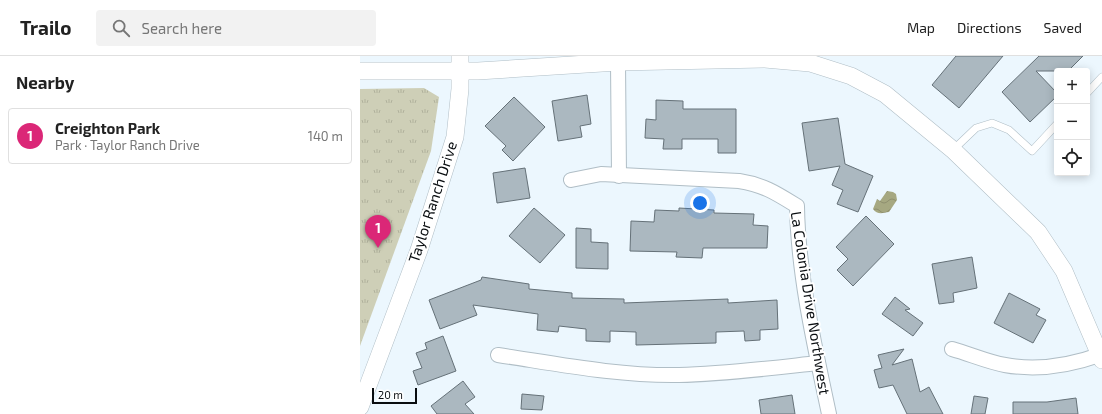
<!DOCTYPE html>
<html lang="en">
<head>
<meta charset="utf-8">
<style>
  :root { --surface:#fff; --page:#f2f2f2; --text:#222; --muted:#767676; --line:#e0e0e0; --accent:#db2777 }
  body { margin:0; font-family:"Exo 2",sans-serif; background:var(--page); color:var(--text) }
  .controls { position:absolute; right:12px; top:12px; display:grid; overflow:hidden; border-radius:4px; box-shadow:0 2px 10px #0003 }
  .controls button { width:36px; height:36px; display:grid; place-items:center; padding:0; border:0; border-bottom:1px solid var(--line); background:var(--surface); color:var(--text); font:20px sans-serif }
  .scale { position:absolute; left:12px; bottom:10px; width:45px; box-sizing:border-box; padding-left:4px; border:2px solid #090d10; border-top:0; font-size:11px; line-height:14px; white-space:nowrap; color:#090d10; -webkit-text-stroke:3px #fff; paint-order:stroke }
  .you { position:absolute; left:340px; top:147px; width:14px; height:14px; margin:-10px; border:3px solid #fff; border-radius:50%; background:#1a73e8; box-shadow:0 0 0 6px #1a73e833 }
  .badge { display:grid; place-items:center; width:26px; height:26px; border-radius:50%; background:var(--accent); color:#fff; font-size:13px; font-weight:700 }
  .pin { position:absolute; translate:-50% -33px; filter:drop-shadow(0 1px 2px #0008) }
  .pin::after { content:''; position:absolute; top:21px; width:14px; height:12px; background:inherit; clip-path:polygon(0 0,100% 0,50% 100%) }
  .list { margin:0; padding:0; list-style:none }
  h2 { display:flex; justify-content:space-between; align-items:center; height:52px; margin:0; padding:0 16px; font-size:17px }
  h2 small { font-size:13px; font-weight:400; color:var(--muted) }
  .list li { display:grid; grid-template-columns:26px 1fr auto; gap:12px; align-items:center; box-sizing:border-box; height:56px; margin:0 8px 8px; padding:0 8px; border:1px solid var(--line); border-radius:4px }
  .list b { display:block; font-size:15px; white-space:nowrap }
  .list p { margin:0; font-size:13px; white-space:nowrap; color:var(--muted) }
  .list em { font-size:13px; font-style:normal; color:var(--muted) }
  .icon { flex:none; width:22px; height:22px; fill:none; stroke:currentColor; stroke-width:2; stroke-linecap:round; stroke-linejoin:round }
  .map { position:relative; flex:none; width:742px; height:358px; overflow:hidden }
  header { display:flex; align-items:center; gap:24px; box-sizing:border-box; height:56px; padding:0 20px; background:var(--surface); border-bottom:1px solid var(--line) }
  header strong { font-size:19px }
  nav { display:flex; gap:22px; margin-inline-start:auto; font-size:14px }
  .search { width:280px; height:36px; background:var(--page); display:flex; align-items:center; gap:10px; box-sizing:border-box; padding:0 14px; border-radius:4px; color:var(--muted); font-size:15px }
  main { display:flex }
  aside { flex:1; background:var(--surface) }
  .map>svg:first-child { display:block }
</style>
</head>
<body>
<header>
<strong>Trailo</strong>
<div class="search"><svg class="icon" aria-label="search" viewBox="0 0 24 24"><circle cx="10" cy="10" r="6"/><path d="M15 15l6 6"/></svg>Search here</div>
<nav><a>Map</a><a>Directions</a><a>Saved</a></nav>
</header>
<main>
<aside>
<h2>Nearby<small></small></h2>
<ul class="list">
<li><span class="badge">1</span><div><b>Creighton Park</b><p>Park · Taylor Ranch Drive</p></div><em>140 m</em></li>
</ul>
</aside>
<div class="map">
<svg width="742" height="358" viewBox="0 0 742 358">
  <defs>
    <pattern id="grass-tufts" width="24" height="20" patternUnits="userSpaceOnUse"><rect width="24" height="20" fill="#cecfb7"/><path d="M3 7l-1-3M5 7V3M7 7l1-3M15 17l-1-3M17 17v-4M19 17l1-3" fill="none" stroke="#b0b19c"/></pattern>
    <pattern id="water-waves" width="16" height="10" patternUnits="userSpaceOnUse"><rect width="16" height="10" fill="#a6a881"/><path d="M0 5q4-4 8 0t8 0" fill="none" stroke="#8e8f6e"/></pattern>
  </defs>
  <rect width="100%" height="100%" fill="#ecf7fe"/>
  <polygon fill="url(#grass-tufts)" points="64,32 79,41 71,95 0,290 0,33"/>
  <path fill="url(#water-waves)" d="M527 135 533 136 536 138 537 144 529 156C523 157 517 159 513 153L517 143 520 145Z"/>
  <g fill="#abb8c0" stroke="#657178">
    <polygon points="596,0 643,0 599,52 572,29"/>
    <polygon points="679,0 723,0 708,15 676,15 697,37 697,40 670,66 642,36"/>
    <polygon points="227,39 231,68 220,70 222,81 198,85 192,45"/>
    <polygon points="154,41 185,71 153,105 142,94 146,90 125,70"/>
    <polygon points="296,44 323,45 323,53 376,53 376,97 358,97 358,83 322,83 322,93 303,93 304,83 285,82 286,63 296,64"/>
    <polygon points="478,62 485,108 513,120 498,156 477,148 483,134 472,129 480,110 449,115 442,67"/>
    <polygon points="165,112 170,142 137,147 133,117"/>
    <polygon points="174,152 205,179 180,207 149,180"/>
    <polygon points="319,152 354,154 354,157 394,158 393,169 408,170 407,192 343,192 342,202 316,201 317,196 270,195 271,165 294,166 295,154 319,155"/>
    <polygon points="506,160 534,188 493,230 477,214 488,203 476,191"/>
    <polygon points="216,172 231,173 231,186 248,187 248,213 216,212"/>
    <polygon points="612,201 617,232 593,237 594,246 579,248 572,208"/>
    <polygon points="122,221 169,228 169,233 212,237 212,242 264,243 264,247 368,243 368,247 417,244 418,273 400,274 400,284 385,285 384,275 356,276 356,287 276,289 276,276 250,275 250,286 226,285 226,273 199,270 198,276 177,274 178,258 113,249 117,259 80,273 69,244 121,224"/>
    <polygon points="649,237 680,253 676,259 686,264 673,287 634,267"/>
    <polygon points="535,241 550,253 545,254 563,267 553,280 522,258"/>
    <polygon points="83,280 96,315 58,329 53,315 62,312 56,297 67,293 65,287"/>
    <polygon points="544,293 532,309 552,303 560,336 569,331 583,358 547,358 533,329 519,332 514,314 522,312 518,299"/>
    <polygon points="103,325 115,341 105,348 114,358 77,358 71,350"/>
    <polygon points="162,338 184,340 182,354 161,353"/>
    <polygon points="432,339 435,358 401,358 399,344"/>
    <polygon points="614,340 628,342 625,358 611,358"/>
    <polygon points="716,342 718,358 653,358 653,346 687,346"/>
  </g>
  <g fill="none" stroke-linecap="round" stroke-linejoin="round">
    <g stroke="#b0bec6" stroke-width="8">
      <g id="service">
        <polyline points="727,37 742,21"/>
        <polyline points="593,94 616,72 632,67 649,74 672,95 697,68"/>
      </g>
    </g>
    <g stroke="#b0bec6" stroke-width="16">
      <g id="minor">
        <polyline points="258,6 259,120"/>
        <path d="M211 124 241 118 379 125C404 129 416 137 437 150 438 218 455 292 469 358"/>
        <path d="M592 293C610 298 628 306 645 309 678 315 712 309 742 298"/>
        <path d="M138 299C198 308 258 320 319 319 365 318 412 312 458 307"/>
      </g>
    </g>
    <g stroke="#b0bec6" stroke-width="18">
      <g id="tertiary">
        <polyline points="0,15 118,15 258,6 405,3 450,7 491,20 525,38 593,94 678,176 704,215 742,304"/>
        <polyline points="0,351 59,194 95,81 100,33 100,0"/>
      </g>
    </g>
    <use href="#service" stroke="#fff" stroke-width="7"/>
    <use href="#minor" stroke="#fff" stroke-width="14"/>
    <use href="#tertiary" stroke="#fff" stroke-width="17"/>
  </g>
  <g text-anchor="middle" stroke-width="4" stroke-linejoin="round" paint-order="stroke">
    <g font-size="15" fill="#090d10" stroke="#fff">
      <text transform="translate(73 146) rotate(-72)" y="5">Taylor Ranch Drive</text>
      <text transform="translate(450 247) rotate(81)" y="5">La Colonia Drive Northwest</text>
    </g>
  </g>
</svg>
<div class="controls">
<button>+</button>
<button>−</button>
<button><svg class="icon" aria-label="locate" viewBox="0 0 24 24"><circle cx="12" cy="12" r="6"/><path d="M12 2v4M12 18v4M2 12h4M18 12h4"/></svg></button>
</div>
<div class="scale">20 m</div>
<div class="you"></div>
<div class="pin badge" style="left:18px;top:192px">1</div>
</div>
</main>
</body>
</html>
